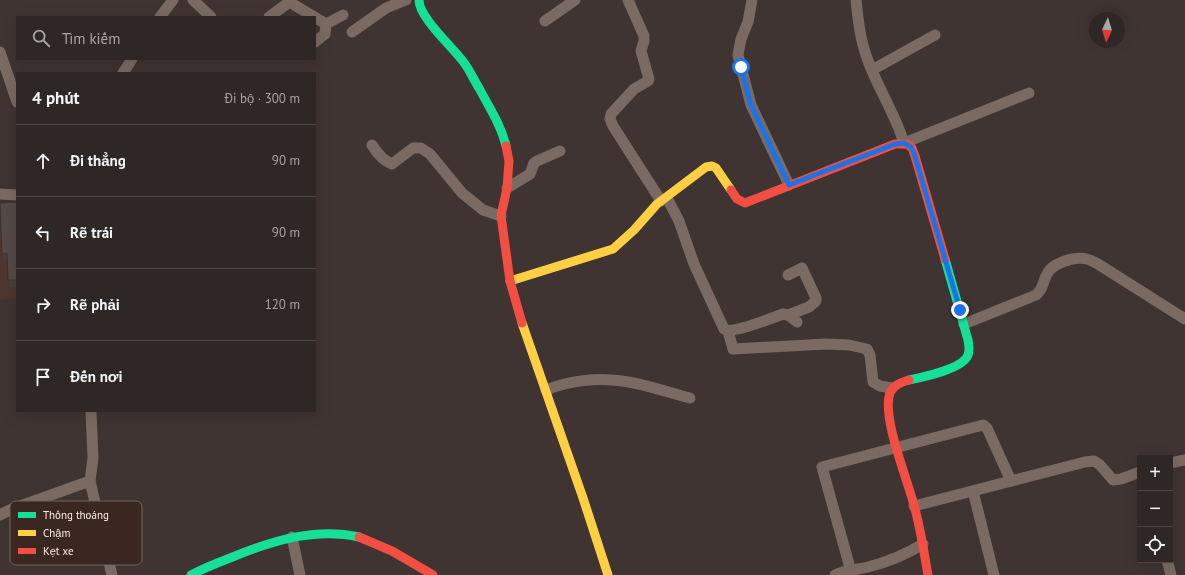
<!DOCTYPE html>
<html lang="vi">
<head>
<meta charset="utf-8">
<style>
  :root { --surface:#2f2725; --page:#372f2d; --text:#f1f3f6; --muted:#a7a5a7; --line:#4a4442 }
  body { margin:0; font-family:"PT Sans",sans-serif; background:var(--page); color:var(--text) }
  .controls { position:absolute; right:12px; bottom:12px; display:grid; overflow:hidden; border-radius:0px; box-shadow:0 4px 16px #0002 }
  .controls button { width:36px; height:36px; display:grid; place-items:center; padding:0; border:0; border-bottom:1px solid var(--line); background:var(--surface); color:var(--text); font:20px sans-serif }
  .compass { position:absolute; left:1089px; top:12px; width:36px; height:36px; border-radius:50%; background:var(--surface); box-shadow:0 4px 16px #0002; rotate:184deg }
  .stop { position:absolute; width:12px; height:12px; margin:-9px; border:3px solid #1a73e8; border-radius:50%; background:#fff }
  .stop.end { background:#1a73e8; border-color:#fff; box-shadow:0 1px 4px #0008 }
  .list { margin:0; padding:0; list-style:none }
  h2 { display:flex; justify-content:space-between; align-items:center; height:52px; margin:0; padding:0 16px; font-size:17px }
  h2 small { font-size:13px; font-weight:400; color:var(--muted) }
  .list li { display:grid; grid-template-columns:26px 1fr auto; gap:12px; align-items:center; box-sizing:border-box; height:72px; padding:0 16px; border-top:1px solid var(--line) }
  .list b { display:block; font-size:15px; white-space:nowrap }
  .list em { font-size:13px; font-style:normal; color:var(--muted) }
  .icon { flex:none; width:22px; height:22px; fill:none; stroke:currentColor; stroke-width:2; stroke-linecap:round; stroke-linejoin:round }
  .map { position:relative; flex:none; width:1185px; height:575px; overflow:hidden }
  .search { position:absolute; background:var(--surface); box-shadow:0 4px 16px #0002; left:16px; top:16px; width:300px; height:44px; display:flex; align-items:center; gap:10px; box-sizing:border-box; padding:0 14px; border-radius:0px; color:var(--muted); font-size:15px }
  .panel { position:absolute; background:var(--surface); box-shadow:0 4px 16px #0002; left:16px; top:72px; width:300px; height:340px; border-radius:0px }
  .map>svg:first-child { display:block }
</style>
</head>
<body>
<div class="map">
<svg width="1185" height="575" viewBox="0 0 1185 575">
  <rect width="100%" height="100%" fill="#3f3431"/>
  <polygon fill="#4f372f" points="0,206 17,207 17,298 0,300"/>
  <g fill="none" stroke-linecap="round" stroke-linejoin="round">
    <g stroke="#7b6963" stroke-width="11">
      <polyline points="193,0 211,17"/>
      <polyline points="628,0 644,36 644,41 641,51 649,79 648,81 634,89 611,114 610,119 613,126 661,201"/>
      <polyline points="752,0 748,22 741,39 738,55 751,105 789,185"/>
      <path d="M856 0C858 19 860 39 867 58 877 87 895 113 904 143L1029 93"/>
      <polyline points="160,17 173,0"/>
      <polyline points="269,17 288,3 291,3 326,24 343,15"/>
      <polyline points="545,21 575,0"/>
      <polyline points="352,32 386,8 406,0"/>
      <polyline points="315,42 325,34 326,24"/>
      <polyline points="0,52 17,102"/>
      <polyline points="872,70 935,35"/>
      <polyline points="123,73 132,59"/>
      <path d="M372 145C377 153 384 161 392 164L413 148H421L430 154 462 193 483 210 501 216"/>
      <polyline points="507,188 530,174 534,163 537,161 560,151"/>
      <polyline points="0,194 17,195"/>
      <path d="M667 198 679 221 694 264 724 329C732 334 772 318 783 314L788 315 797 322"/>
      <polyline points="788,315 809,307 816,301 816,298 802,268 788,275"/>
      <path d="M964 324 1036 295C1044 288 1042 284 1046 276 1051 263 1074 256 1087 259 1091 260 1095 263 1098 264L1185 319"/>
      <polyline points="728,331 733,349 826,344 849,345 867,349 870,355 873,382 880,386 892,388"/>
      <path d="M546 390C568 381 598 377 622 381 645 384 667 392 690 398"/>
      <polyline points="91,411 93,458 90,481 112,575"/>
      <polyline points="1170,463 1185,460"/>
      <polyline points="973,491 994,575"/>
      <polyline points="914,506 1085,462 1094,461 1100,465 1113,480 1121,479 1140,472"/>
      <polyline points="0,515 12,509 90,481"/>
      <polyline points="292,537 300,575"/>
      <polyline points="1167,560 1171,575"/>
      <path d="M835 575C846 569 857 570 868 567 888 562 905 555 923 544"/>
      <polyline points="852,575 822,467 983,425 987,428 1011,481"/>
    </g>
    <g stroke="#16e098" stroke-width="9">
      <path d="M419 0C419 18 454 48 465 64 470 71 474 80 479 88 489 107 501 125 506 146"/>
      <path d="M909 380C923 377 963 369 968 355 970 350 969 345 968 340L945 259"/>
      <path d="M191 575C204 568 217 563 230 558 271 541 315 527 359 537"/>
    </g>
    <g stroke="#ffcf43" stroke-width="9">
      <polyline points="510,281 613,249 634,230 657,204 706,167 712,166 716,168 731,190"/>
      <polyline points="522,323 583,498 608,575"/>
    </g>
    <g stroke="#f24e42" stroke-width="9">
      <polyline points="506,146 509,161 507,188 501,216 510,281 522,323"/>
      <polyline points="731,190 737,199 745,203 895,144 907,144 912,148 915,156 945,259"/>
      <path d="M909 380C901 382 893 385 890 393 881 417 909 483 915 509 921 531 924 553 928 575"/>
      <polyline points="359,537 392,551 433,575"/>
    </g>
  </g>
  <polygon fill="#48403e" points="17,202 17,287 10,287 8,280 7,260 5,261 2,254"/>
  <polygon fill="#544b48" stroke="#3b3432" points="17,202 17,280 8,280 7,253 2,254 0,203"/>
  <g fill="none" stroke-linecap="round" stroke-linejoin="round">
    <polyline stroke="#1a73e8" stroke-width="5" points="741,67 751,105 789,185 895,144 904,143 911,147 914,153 960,310"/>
  </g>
  <rect x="10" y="501" width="132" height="64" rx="6" fill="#3a2721" stroke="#73625c" stroke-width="1"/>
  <rect x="18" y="512" width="18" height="6" fill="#16e098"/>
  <rect x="18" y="530" width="18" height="6" fill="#ffcf43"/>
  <rect x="18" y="548" width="18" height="6" fill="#f24e42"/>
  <g font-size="11" fill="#f7eae6">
    <text x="43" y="519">Thông thoáng</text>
    <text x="43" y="537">Chậm</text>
    <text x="43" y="555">Kẹt xe</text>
  </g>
</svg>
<div class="controls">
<button>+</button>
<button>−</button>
<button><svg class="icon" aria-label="locate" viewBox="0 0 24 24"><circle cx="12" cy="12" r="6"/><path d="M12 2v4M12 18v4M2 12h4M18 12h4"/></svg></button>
</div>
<svg class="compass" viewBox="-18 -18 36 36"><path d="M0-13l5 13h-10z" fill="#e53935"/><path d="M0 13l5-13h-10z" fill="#a7a5a7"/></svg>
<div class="stop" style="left:741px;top:67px"></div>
<div class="stop end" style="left:960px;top:310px"></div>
<div class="search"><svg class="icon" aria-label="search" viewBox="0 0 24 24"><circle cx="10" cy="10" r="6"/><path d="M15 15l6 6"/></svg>Tìm kiếm</div>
<section class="panel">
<h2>4 phút<small>Đi bộ · 300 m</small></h2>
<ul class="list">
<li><svg class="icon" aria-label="ahead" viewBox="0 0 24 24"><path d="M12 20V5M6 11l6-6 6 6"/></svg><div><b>Đi thẳng</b></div><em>90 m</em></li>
<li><svg class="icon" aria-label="left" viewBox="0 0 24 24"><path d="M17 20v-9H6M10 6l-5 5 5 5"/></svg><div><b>Rẽ trái</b></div><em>90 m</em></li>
<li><svg class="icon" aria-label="right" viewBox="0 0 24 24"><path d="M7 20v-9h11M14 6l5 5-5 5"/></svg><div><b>Rẽ phải</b></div><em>120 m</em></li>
<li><svg class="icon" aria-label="arrive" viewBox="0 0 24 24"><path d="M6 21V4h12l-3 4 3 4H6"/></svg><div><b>Đến nơi</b></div></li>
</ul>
</section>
</div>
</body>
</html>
